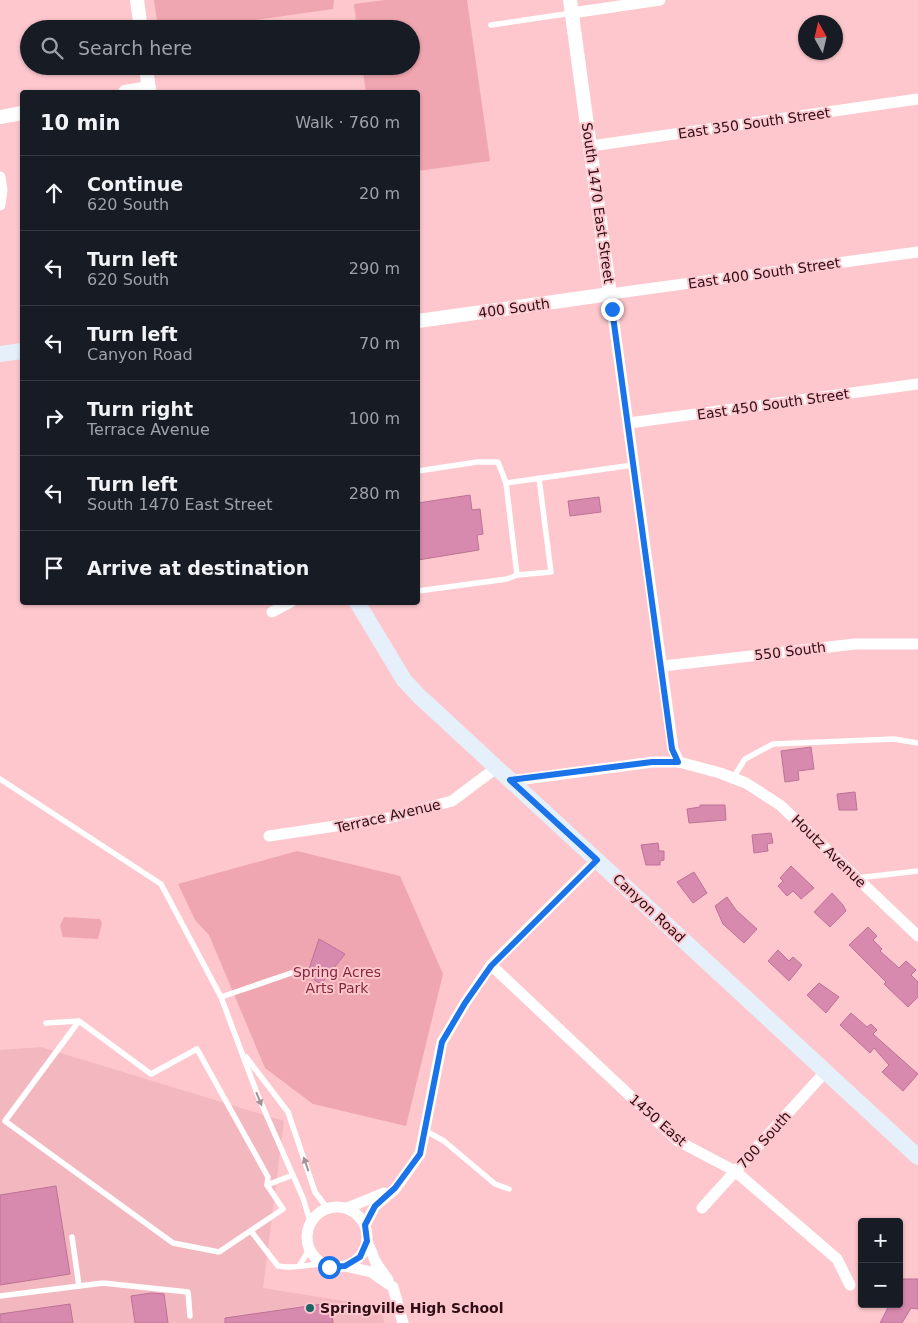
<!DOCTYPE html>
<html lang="en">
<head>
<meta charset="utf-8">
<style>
  :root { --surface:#171b24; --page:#242831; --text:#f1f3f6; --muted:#9ea1a6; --line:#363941 }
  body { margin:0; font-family:"DejaVu Sans",sans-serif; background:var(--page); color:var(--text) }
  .controls { position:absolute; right:15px; bottom:15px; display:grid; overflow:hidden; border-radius:5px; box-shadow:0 1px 4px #0004 }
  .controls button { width:45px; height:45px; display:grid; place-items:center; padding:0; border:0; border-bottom:1px solid var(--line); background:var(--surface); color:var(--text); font:25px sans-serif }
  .compass { position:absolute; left:798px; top:15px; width:45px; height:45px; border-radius:50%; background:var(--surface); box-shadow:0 1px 4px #0004; rotate:352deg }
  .stop { position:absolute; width:15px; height:15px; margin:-11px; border:4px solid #1a73e8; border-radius:50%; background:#fff }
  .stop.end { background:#1a73e8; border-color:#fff; box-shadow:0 1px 5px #0008 }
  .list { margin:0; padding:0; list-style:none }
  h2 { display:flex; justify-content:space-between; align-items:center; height:65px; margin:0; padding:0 20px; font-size:21px }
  h2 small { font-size:16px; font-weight:400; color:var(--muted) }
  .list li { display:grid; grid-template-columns:32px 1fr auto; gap:15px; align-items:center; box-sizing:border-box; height:75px; padding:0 20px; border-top:1px solid var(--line) }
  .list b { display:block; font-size:19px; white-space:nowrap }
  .list p { margin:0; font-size:16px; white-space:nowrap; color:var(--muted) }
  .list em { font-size:16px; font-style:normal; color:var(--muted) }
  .icon { flex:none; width:28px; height:28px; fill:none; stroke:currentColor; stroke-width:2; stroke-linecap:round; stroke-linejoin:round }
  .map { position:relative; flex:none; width:918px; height:1323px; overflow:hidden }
  .search { position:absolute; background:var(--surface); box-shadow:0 1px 4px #0004; left:20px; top:20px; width:400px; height:55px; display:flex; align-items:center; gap:12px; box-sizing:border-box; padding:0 18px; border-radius:28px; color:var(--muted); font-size:19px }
  .panel { position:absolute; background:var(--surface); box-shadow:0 1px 4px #0004; left:20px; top:90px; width:400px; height:515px; border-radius:5px }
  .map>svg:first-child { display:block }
</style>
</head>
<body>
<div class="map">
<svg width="918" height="1323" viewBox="0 0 918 1323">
  <rect width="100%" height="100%" fill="#fdc7cd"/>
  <polygon fill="#f3b8bf" points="41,1047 284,1121 263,1288 381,1307 384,1323 0,1323 0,1050"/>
  <g fill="#f0a6b0">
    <polygon points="154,0 334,0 333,9 191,29 158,29"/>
    <polygon points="385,0 467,0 490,161 418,171 418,92 366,92 362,66 411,66 411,29 357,29 354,4"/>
    <polygon points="297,851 400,876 443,974 406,1126 313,1104 265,1068 209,935 195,920 178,884"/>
    <polygon points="64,917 100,919 102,923 98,939 63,937 60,926"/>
  </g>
  <g fill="#d88aae" stroke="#bd7295">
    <polygon points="470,495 472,510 480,509 483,534 477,535 479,550 418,560 418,503"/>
    <polygon points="599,497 601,512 570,516 568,501"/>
    <polygon points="811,747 814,769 798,771 799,780 785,782 781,751"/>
    <polygon points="855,792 857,810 839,810 837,794"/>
    <polygon points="700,805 725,805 726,820 689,823 687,809 700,807"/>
    <polygon points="771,833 773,843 767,844 768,851 754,853 752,835"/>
    <polygon points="658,843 659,851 664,851 664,860 660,861 660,865 646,865 641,845"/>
    <polygon points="791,866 814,888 801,899 793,891 787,896 778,886 783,881 780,878"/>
    <polygon points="694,872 707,893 693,903 677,882"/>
    <polygon points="832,893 843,905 846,911 830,927 814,912"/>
    <polygon points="727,897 736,910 757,929 744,943 723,924 715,906"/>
    <polygon points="868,927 877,936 873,940 882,949 880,951 899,968 906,961 916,970 911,975 918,982 918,997 908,1007 884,984 886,982 849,945"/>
    <polygon points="319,939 345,954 321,984 307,975"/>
    <polygon points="778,950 789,961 793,957 802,965 789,981 768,961"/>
    <polygon points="819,983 839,997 826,1013 807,995"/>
    <polygon points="851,1013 867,1027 871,1024 877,1030 873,1034 918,1074 903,1091 882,1072 889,1065 874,1048 870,1053 840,1025"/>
    <polygon points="56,1186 70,1274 0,1285 0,1195"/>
    <polygon points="903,1279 918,1279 918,1309 911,1308 902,1323 880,1323 890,1304 899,1304"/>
    <polygon points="151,1293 164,1294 168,1323 135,1323 131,1296"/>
    <polygon points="330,1303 333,1323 225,1323 225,1318"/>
    <polygon points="70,1304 73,1323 0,1323 0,1314"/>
  </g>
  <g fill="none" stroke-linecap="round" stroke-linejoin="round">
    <g stroke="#fff" stroke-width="5.5">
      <polyline points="491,25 572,13"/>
      <polyline points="418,471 477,462 498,462 506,483"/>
      <polyline points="517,575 551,572 539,478"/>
      <polyline points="418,591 507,579 517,575 506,483 633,465"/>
      <polyline points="733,778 745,759 773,744 894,739 918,743"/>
      <polyline points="0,779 161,884 221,997 258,1096 303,1198 310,1221"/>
      <polyline points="857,878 918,871"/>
      <polyline points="221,997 300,970"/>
      <polyline points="46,1023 79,1021 151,1074 197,1049 268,1177 267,1185 283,1209 219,1252 173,1243 5,1121 79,1021"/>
      <polyline points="246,1057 288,1112 315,1192 327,1208"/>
      <polyline points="424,1130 444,1141 495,1184 509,1189"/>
      <polyline points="267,1185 293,1175"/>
      <path d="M251 1231 278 1266C294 1269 305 1265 322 1264"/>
      <polyline points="72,1237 79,1286"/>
      <polyline points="299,1266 309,1250"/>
      <polyline points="0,1296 103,1283 188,1292 190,1316"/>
    </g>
    <g stroke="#fff" stroke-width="11">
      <polyline points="572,13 660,0"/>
      <polyline points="591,146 918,99"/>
      <polyline points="0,177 2,190 0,205"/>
      <polyline points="629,423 918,384"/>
      <polyline points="272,612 291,602"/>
      <polyline points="663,666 855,644 918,644"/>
      <polyline points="679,762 673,749 610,294 918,252"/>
      <polyline points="510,781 653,762 679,762 720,773 746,783 780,805 918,936"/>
      <polyline points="269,836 389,818 452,801 496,768"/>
      <polyline points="491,965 678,1141 735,1171 837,1259 850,1285"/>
      <circle cx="337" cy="1237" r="30"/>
      <polyline points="347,1208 384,1193"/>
      <polyline points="702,1208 826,1071"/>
      <polyline points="365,1225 375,1206 395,1189 420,1154 442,1042 465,1003 491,965 597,860"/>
      <polyline points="367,1241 376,1263 388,1280"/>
      <polyline points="345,1266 371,1272 393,1287 403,1323"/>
    </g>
    <g stroke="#fff" stroke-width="14">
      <polyline points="137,0 141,29"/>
      <polyline points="146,66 149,92"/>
      <polyline points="125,92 149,88"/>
      <polyline points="0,117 22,113"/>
      <polyline points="418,321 610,294 570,0"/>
    </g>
    <g stroke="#e6f0fb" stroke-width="16">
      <polyline points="0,354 22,351"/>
      <polyline points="357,602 404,680 419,696 918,1157"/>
    </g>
  </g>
  <defs><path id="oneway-solid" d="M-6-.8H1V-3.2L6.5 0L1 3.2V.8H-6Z" transform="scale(1.25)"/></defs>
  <g fill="#a19396">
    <use href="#oneway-solid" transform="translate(259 1099) rotate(68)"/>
    <use href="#oneway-solid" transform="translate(306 1164) rotate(-109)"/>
  </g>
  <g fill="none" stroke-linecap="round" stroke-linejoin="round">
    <polyline stroke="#1a73e8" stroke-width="6" points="329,1267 345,1266 360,1257 367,1241 365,1225 375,1206 395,1188 420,1154 442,1042 465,1003 491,966 597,860 510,780 652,762 678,762 672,749 612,309"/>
  </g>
  <circle fill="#196663" stroke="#fdc7cd" stroke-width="2" cx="310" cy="1308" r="5"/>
  <g text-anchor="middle" stroke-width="4" stroke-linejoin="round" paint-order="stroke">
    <g font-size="14" fill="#2f0f15" stroke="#fdc7cd">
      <text transform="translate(754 123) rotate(-8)" y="5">East 350 South Street</text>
      <text transform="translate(598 203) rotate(82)" y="5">South 1470 East Street</text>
      <text transform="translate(764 273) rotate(-8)" y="5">East 400 South Street</text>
      <text transform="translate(514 308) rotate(-8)" y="5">400 South</text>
      <text transform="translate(773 404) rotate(-8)" y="5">East 450 South Street</text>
      <text transform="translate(790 651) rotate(-7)" y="5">550 South</text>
      <text transform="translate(388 816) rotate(-13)" y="5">Terrace Avenue</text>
      <text transform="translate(829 851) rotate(44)" y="5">Houtz Avenue</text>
      <text transform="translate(649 908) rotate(43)" y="5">Canyon Road</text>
      <text transform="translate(658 1120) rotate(41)" y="5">1450 East</text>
      <text transform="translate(764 1140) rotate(-48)" y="5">700 South</text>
    </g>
    <g font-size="14" fill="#88243c" stroke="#fdc7cd">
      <text x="337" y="977">Spring Acres<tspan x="337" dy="16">Arts Park</tspan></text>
    </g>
    <g font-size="14" font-weight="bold" fill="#2f0f15" stroke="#fdc7cd" text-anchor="start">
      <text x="320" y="1313">Springville High School</text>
    </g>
  </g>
</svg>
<div class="controls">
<button>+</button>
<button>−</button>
</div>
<svg class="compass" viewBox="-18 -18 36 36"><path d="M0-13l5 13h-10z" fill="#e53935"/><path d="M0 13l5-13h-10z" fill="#9ea1a6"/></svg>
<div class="stop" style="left:329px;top:1267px"></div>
<div class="stop end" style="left:612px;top:309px"></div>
<div class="search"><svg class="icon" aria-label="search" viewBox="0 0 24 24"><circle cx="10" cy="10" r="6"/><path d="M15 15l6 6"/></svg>Search here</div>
<section class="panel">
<h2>10 min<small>Walk · 760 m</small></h2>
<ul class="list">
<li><svg class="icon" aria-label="ahead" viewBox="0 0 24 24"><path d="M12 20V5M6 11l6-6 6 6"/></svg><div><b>Continue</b><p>620 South</p></div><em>20 m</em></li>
<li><svg class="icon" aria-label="left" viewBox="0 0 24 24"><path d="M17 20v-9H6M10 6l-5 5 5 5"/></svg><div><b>Turn left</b><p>620 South</p></div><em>290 m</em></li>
<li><svg class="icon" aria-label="left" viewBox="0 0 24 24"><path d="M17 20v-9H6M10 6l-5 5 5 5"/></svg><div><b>Turn left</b><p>Canyon Road</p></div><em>70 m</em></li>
<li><svg class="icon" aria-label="right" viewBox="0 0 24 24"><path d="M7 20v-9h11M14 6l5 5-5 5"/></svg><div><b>Turn right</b><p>Terrace Avenue</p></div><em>100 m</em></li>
<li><svg class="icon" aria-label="left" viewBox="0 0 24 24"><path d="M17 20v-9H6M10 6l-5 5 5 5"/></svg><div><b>Turn left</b><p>South 1470 East Street</p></div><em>280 m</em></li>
<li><svg class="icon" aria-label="arrive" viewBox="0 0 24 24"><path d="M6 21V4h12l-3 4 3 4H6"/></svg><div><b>Arrive at destination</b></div></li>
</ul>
</section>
</div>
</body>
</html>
